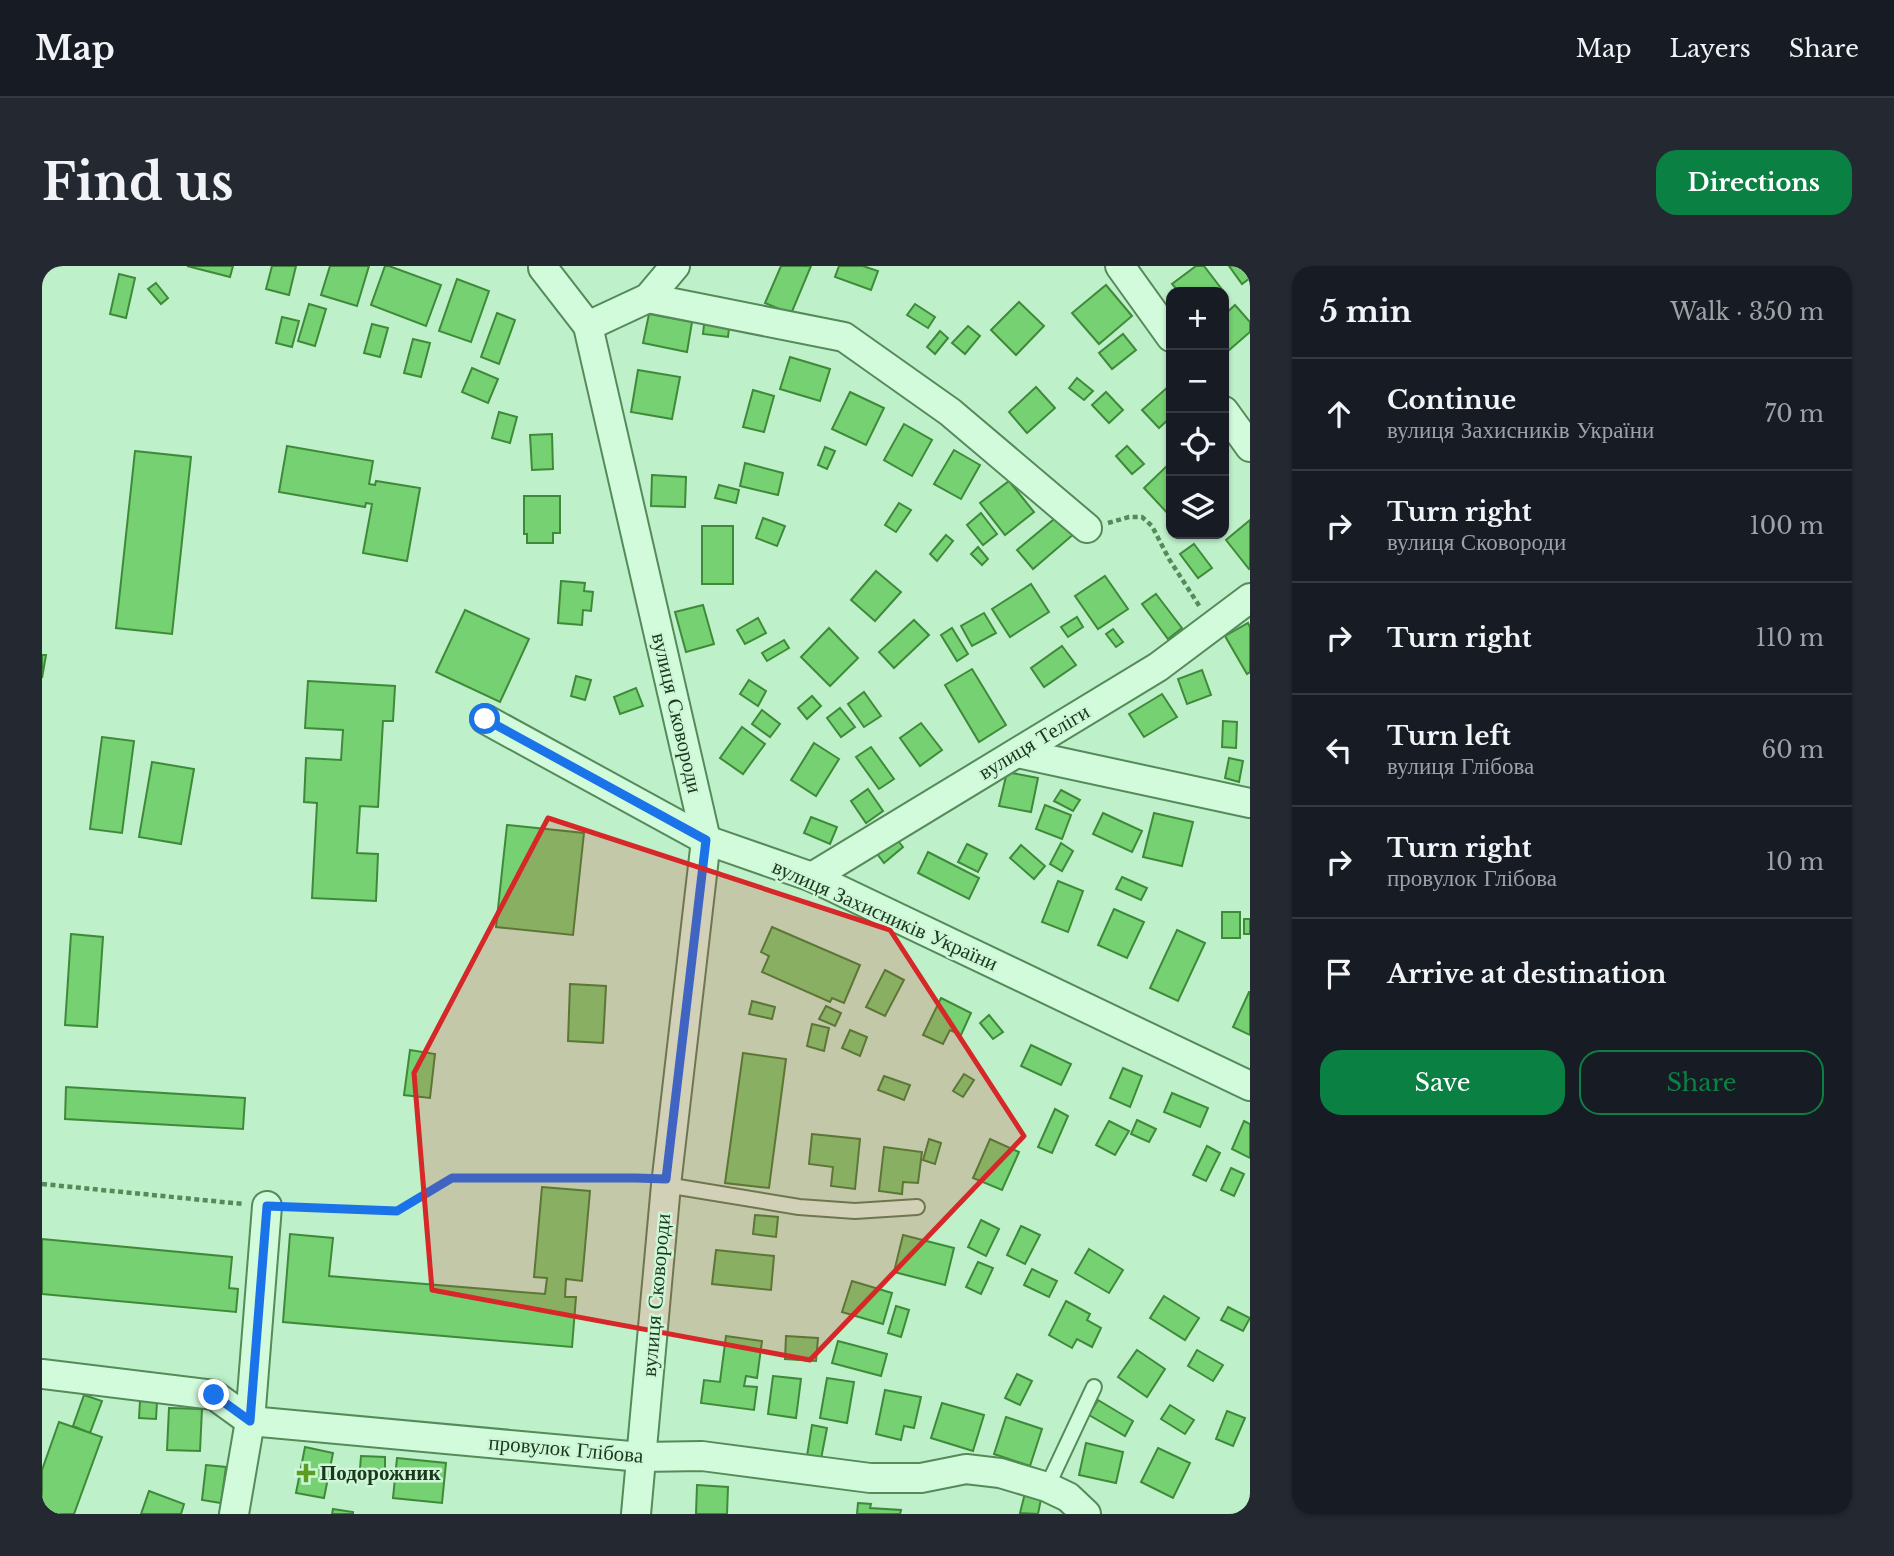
<!DOCTYPE html>
<html lang="en">
<head>
<meta charset="utf-8">
<style>
  :root { --surface:#171b24; --page:#242831; --text:#f1f3f6; --muted:#9ea1a6; --line:#363941; --accent:#0b8043 }
  body { margin:0; font-family:"Libre Baskerville",serif; background:var(--page); color:var(--text) }
  .controls { position:absolute; right:21px; top:21px; display:grid; overflow:hidden; border-radius:14px; box-shadow:0 2px 5px #0004 }
  .controls button { width:63px; height:63px; display:grid; place-items:center; padding:0; border:0; border-bottom:2px solid var(--line); background:var(--surface); color:var(--text); font:35px sans-serif }
  .stop { position:absolute; width:21px; height:21px; margin:-16px; border:5px solid #1a73e8; border-radius:50%; background:#fff }
  .stop.end { background:#1a73e8; border-color:#fff; box-shadow:0 2px 7px #0008 }
  .list { margin:0; padding:0; list-style:none }
  h2 { display:flex; justify-content:space-between; align-items:center; height:91px; margin:0; padding:0 28px; font-size:30px }
  h2 small { font-size:23px; font-weight:400; color:var(--muted) }
  .list li { display:grid; grid-template-columns:46px 1fr auto; gap:21px; align-items:center; box-sizing:border-box; height:112px; padding:0 28px; border-top:2px solid var(--line) }
  .list b { display:block; font-size:26px; white-space:nowrap }
  .list p { margin:0; font-size:23px; white-space:nowrap; color:var(--muted) }
  .list em { font-size:23px; font-style:normal; color:var(--muted) }
  .actions { display:flex; gap:14px; padding:21px 28px }
  .actions a { flex:1; padding:16px 0; border:2px solid var(--accent); border-radius:21px; text-align:center; font-size:24px; color:var(--accent) }
  .actions .main { background:var(--accent); color:#fff }
  .icon { flex:none; width:38px; height:38px; fill:none; stroke:currentColor; stroke-width:2; stroke-linecap:round; stroke-linejoin:round }
  .map { position:relative; flex:none; width:1208px; height:1248px; overflow:hidden; border-radius:21px }
  header { display:flex; align-items:center; gap:42px; box-sizing:border-box; height:98px; padding:0 35px; background:var(--surface); border-bottom:2px solid var(--line) }
  header strong { font-size:33px }
  nav { display:flex; gap:38px; margin-inline-start:auto; font-size:24px }
  .intro { display:flex; align-items:center; justify-content:space-between; box-sizing:border-box; height:168px; padding:0 42px }
  h1 { margin:0; font-size:49px }
  .button { padding:18px 32px; border-radius:21px; background:var(--accent); color:#fff; font-size:24px; font-weight:700 }
  main { display:flex; gap:42px; padding:0 42px }
  aside { flex:1; background:var(--surface); border-radius:21px; box-shadow:0 2px 5px #0004 }
  .map>svg:first-child { display:block }
</style>
</head>
<body>
<header>
<strong>Map</strong>
<nav><a>Map</a><a>Layers</a><a>Share</a></nav>
</header>
<div class="intro"><h1>Find us</h1><a class="button">Directions</a></div>
<main>
<div class="map">
<svg width="1208" height="1248" viewBox="0 0 1208 1248">
  <rect width="100%" height="100%" fill="#bef0ca"/>
  <g fill="#75d171" stroke="#3f8a3a" stroke-width="2">
    <polygon points="145,0 191,0 188,11"/>
    <polygon points="230,0 254,0 247,29 224,23"/>
    <polygon points="288,0 327,0 315,40 279,29"/>
    <polygon points="343,0 347,0 399,19 384,60 329,39"/>
    <polygon points="739,0 769,0 749,48 723,37"/>
    <polygon points="797,0 821,0 836,5 829,24 793,11"/>
    <polygon points="1154,0 1162,0 1185,30 1182,32 1182,26 1137,26 1130,18"/>
    <polygon points="1187,0 1206,0 1208,3 1208,12 1200,18"/>
    <polygon points="77,8 93,12 84,52 68,48"/>
    <polygon points="415,13 447,25 429,76 397,65"/>
    <polygon points="114,17 126,32 119,38 106,23"/>
    <polygon points="1064,19 1090,50 1057,78 1030,47"/>
    <polygon points="977,36 1002,60 974,89 949,64"/>
    <polygon points="267,38 284,43 273,80 256,75"/>
    <polygon points="873,38 893,51 886,62 865,49"/>
    <polygon points="1193,39 1208,56 1208,66 1186,85 1182,80 1182,49"/>
    <polygon points="455,47 473,54 457,98 439,91"/>
    <polygon points="607,48 650,56 645,86 601,77"/>
    <polygon points="663,50 688,54 686,71 661,68"/>
    <polygon points="240,51 257,55 250,81 234,77"/>
    <polygon points="330,58 346,62 338,91 322,87"/>
    <polygon points="926,60 938,70 923,88 910,77"/>
    <polygon points="898,65 906,72 893,88 885,81"/>
    <polygon points="1081,68 1094,84 1070,103 1057,87"/>
    <polygon points="371,73 388,77 379,111 362,107"/>
    <polygon points="748,91 788,103 778,135 738,123"/>
    <polygon points="430,102 456,113 446,137 420,126"/>
    <polygon points="596,104 638,111 630,153 589,146"/>
    <polygon points="1035,112 1051,125 1042,134 1027,122"/>
    <polygon points="1128,119 1129,121 1129,151 1117,162 1100,144"/>
    <polygon points="994,121 1013,142 985,167 967,146"/>
    <polygon points="711,124 732,130 722,166 701,161"/>
    <polygon points="808,126 842,142 824,179 790,163"/>
    <polygon points="1064,126 1081,144 1067,157 1050,139"/>
    <polygon points="457,146 475,151 468,177 450,172"/>
    <polygon points="862,158 890,174 870,210 842,194"/>
    <polygon points="510,168 511,203 490,204 488,169"/>
    <polygon points="245,180 331,195 327,218 333,219 334,215 378,222 365,295 321,287 330,238 324,237 323,241 237,226"/>
    <polygon points="1085,180 1102,198 1090,208 1074,190"/>
    <polygon points="783,181 793,185 785,203 776,199"/>
    <polygon points="912,184 938,199 919,233 892,218"/>
    <polygon points="93,185 149,191 130,368 74,362"/>
    <polygon points="1129,196 1129,251 1102,222"/>
    <polygon points="703,197 741,207 736,229 698,220"/>
    <polygon points="610,209 644,211 643,241 609,240"/>
    <polygon points="967,215 992,246 963,269 938,237"/>
    <polygon points="677,219 697,224 694,237 673,232"/>
    <polygon points="482,230 518,230 518,267 511,267 511,277 485,277 485,268 482,268"/>
    <polygon points="857,237 869,244 854,266 843,259"/>
    <polygon points="939,247 955,268 941,279 925,259"/>
    <polygon points="1017,249 1033,267 991,303 975,284"/>
    <polygon points="721,252 743,260 735,280 714,272"/>
    <polygon points="1208,254 1208,302 1207,303 1184,274"/>
    <rect x="660" y="260" width="31" height="58"/>
    <polygon points="904,269 911,275 895,295 888,288"/>
    <polygon points="1152,278 1170,302 1156,312 1138,288"/>
    <polygon points="936,281 946,293 940,299 929,288"/>
    <polygon points="834,305 859,326 833,355 809,334"/>
    <polygon points="1063,310 1086,343 1056,363 1033,330"/>
    <polygon points="519,315 543,317 542,325 551,326 549,345 541,344 540,359 516,357"/>
    <polygon points="989,318 1007,346 968,371 950,343"/>
    <polygon points="1114,328 1140,362 1126,373 1100,338"/>
    <polygon points="661,339 672,378 644,386 633,346"/>
    <polygon points="423,344 487,373 458,436 394,406"/>
    <polygon points="942,347 954,367 930,380 919,360"/>
    <polygon points="1035,351 1041,361 1026,371 1019,361"/>
    <polygon points="716,352 724,367 703,378 695,364"/>
    <polygon points="872,354 887,369 852,402 837,386"/>
    <polygon points="1206,357 1208,361 1208,406 1205,408 1183,370"/>
    <polygon points="787,362 816,392 788,420 759,391"/>
    <polygon points="910,362 926,388 915,395 899,369"/>
    <polygon points="1071,363 1081,376 1074,381 1064,368"/>
    <polygon points="742,374 747,382 725,395 720,387"/>
    <polygon points="1020,380 1034,399 1002,421 989,402"/>
    <polygon points="0,389 4,389 0,412"/>
    <polygon points="930,403 964,459 937,476 903,419"/>
    <polygon points="1160,404 1169,429 1145,438 1136,413"/>
    <polygon points="534,410 549,414 543,434 529,430"/>
    <polygon points="707,414 724,425 716,440 698,428"/>
    <polygon points="266,415 353,420 351,455 341,455 336,541 318,540 315,587 336,588 334,635 270,632 275,537 262,536 264,492 299,494 301,464 263,462"/>
    <polygon points="594,422 601,440 578,448 572,431"/>
    <polygon points="822,426 839,450 822,461 806,438"/>
    <polygon points="1120,428 1135,451 1102,471 1087,448"/>
    <polygon points="770,430 779,440 765,453 756,442"/>
    <polygon points="798,442 813,461 799,471 785,452"/>
    <polygon points="720,444 738,458 728,471 710,458"/>
    <polygon points="1181,455 1195,456 1194,482 1180,481"/>
    <polygon points="879,457 900,484 878,500 858,472"/>
    <polygon points="700,461 723,478 701,508 678,492"/>
    <polygon points="60,471 92,475 80,567 48,563"/>
    <polygon points="772,477 797,493 774,530 749,514"/>
    <polygon points="829,481 852,513 837,523 814,491"/>
    <polygon points="1187,492 1201,495 1197,516 1183,512"/>
    <polygon points="110,496 152,503 139,578 97,571"/>
    <polygon points="965,506 996,512 989,546 957,540"/>
    <polygon points="826,523 841,545 824,557 809,535"/>
    <polygon points="1019,524 1038,534 1031,545 1012,535"/>
    <polygon points="1003,539 1029,549 1020,573 994,563"/>
    <polygon points="1061,547 1100,565 1090,586 1051,568"/>
    <polygon points="1112,547 1151,556 1140,600 1101,591"/>
    <polygon points="769,551 795,561 788,578 762,567"/>
    <polygon points="465,559 542,567 531,669 454,661"/>
    <polygon points="849,566 861,581 842,597 830,581"/>
    <polygon points="1019,577 1031,585 1020,605 1008,598"/>
    <polygon points="925,578 945,588 936,606 916,596"/>
    <polygon points="979,579 1003,600 992,613 968,592"/>
    <polygon points="886,586 937,612 927,633 876,607"/>
    <polygon points="1080,611 1105,622 1099,634 1074,623"/>
    <polygon points="1016,615 1041,625 1026,666 1000,656"/>
    <polygon points="1072,643 1102,656 1085,692 1056,679"/>
    <rect x="1180" y="646" width="18" height="26"/>
    <rect x="1202" y="653" width="6" height="15"/>
    <polygon points="730,661 818,699 802,737 790,732 788,736 720,706 727,690 719,686"/>
    <polygon points="1135,664 1163,677 1136,735 1108,722"/>
    <polygon points="29,668 61,671 55,761 23,759"/>
    <polygon points="843,704 862,714 843,750 824,741"/>
    <polygon points="528,718 564,720 561,777 526,775"/>
    <polygon points="1207,726 1208,726 1208,769 1191,761"/>
    <polygon points="899,732 929,747 919,769 908,764 901,778 881,769"/>
    <polygon points="710,735 733,741 730,753 707,748"/>
    <polygon points="784,740 799,747 793,760 777,753"/>
    <polygon points="947,749 961,766 951,773 938,757"/>
    <polygon points="770,758 787,762 782,785 765,780"/>
    <polygon points="808,764 825,771 818,790 800,782"/>
    <polygon points="989,779 1029,798 1019,819 979,800"/>
    <polygon points="368,784 393,788 388,832 362,829"/>
    <polygon points="701,787 744,793 727,922 683,917"/>
    <polygon points="1081,802 1100,810 1088,841 1068,832"/>
    <polygon points="922,808 932,814 921,831 911,825"/>
    <polygon points="842,810 868,819 862,834 836,824"/>
    <polygon points="24,821 203,832 201,863 23,853"/>
    <polygon points="1130,827 1166,842 1158,861 1122,846"/>
    <polygon points="1013,843 1026,850 1010,887 996,881"/>
    <polygon points="1095,854 1114,863 1107,876 1089,868"/>
    <polygon points="1067,855 1087,865 1073,889 1054,879"/>
    <polygon points="1202,855 1208,858 1208,892 1190,883"/>
    <polygon points="770,868 818,873 813,923 789,920 791,901 767,898"/>
    <polygon points="887,873 899,877 893,898 881,894"/>
    <polygon points="948,873 977,886 960,924 931,912"/>
    <polygon points="1165,880 1178,887 1164,915 1151,909"/>
    <polygon points="842,881 880,886 876,917 861,916 860,928 837,925"/>
    <polygon points="1189,902 1202,908 1192,930 1179,924"/>
    <polygon points="500,921 548,925 540,1015 524,1013 523,1031 534,1031 530,1081 241,1056 248,968 291,972 287,1010 503,1028 505,1012 492,1011"/>
    <polygon points="713,949 736,951 734,971 711,968"/>
    <polygon points="939,954 957,963 944,990 926,981"/>
    <polygon points="979,960 998,969 983,998 965,989"/>
    <polygon points="861,969 912,982 903,1019 852,1006"/>
    <polygon points="0,973 190,991 187,1022 196,1023 194,1046 0,1028"/>
    <polygon points="1047,983 1081,1004 1067,1027 1033,1007"/>
    <polygon points="674,984 732,990 729,1024 670,1018"/>
    <polygon points="936,996 951,1002 939,1028 924,1021"/>
    <polygon points="990,1003 1015,1015 1007,1031 982,1019"/>
    <polygon points="810,1015 850,1027 841,1058 800,1046"/>
    <polygon points="1122,1030 1157,1052 1143,1074 1108,1052"/>
    <polygon points="1024,1035 1048,1048 1045,1054 1059,1062 1050,1081 1035,1073 1030,1082 1007,1069"/>
    <polygon points="854,1040 867,1044 859,1071 846,1067"/>
    <polygon points="1186,1041 1208,1052 1201,1065 1179,1054"/>
    <polygon points="684,1070 720,1075 715,1112 704,1110 702,1120 715,1121 712,1144 659,1137 662,1114 678,1116"/>
    <polygon points="744,1070 776,1072 774,1095 743,1093"/>
    <polygon points="796,1075 845,1088 839,1110 790,1097"/>
    <polygon points="1095,1084 1123,1103 1105,1131 1076,1111"/>
    <polygon points="1155,1084 1181,1099 1171,1115 1146,1100"/>
    <polygon points="975,1108 990,1115 978,1139 963,1132"/>
    <polygon points="731,1110 759,1113 754,1152 726,1148"/>
    <polygon points="785,1112 812,1116 805,1157 778,1152"/>
    <polygon points="843,1124 879,1131 872,1162 862,1160 859,1174 834,1168"/>
    <polygon points="42,1129 60,1135 48,1167 31,1160"/>
    <polygon points="1056,1134 1091,1155 1083,1170 1047,1149"/>
    <polygon points="98,1135 115,1136 114,1153 97,1152"/>
    <polygon points="900,1137 942,1149 931,1185 889,1172"/>
    <polygon points="1128,1139 1152,1154 1143,1168 1119,1153"/>
    <polygon points="127,1142 160,1143 158,1185 125,1184"/>
    <polygon points="1185,1145 1203,1152 1191,1180 1174,1173"/>
    <polygon points="964,1151 1000,1163 988,1200 952,1188"/>
    <polygon points="17,1156 60,1171 32,1248 0,1248 0,1204"/>
    <polygon points="770,1159 785,1162 779,1193 765,1190"/>
    <polygon points="1044,1177 1081,1186 1074,1217 1037,1209"/>
    <polygon points="263,1181 291,1187 282,1232 254,1227"/>
    <polygon points="1116,1182 1148,1197 1131,1232 1099,1216"/>
    <polygon points="319,1190 343,1191 343,1204 318,1203"/>
    <polygon points="355,1192 404,1197 400,1237 351,1232"/>
    <polygon points="164,1199 184,1201 179,1237 160,1234"/>
    <polygon points="655,1219 686,1221 685,1248 654,1248"/>
    <polygon points="985,1219 1001,1223 996,1248 978,1247"/>
    <polygon points="107,1225 142,1238 139,1248 99,1248"/>
    <polygon points="816,1237 829,1238 828,1242 859,1244 858,1248 815,1248"/>
    <polygon points="291,1243 311,1246 311,1248 290,1248"/>
  </g>
  <g fill="none" stroke-linecap="round" stroke-linejoin="round">
    <g stroke="#558a59" stroke-width="18">
      <g id="lane">
        <polyline points="624,919 757,941 813,945 875,941"/>
        <polyline points="1005,1221 1052,1121"/>
      </g>
    </g>
    <g stroke="#558a59" stroke-width="32">
      <g id="street">
        <polyline points="501,0 501,2 546,60 664,574 624,919 594,1248"/>
        <polyline points="1078,0 1129,71"/>
        <polyline points="606,32 802,71 908,146 1045,262"/>
        <polyline points="546,60 606,32 633,0"/>
        <polyline points="1182,145 1208,181"/>
        <polyline points="443,453 664,574 770,611 1208,820"/>
        <polyline points="976,487 1208,537"/>
        <polyline points="770,611 1116,401 1208,332"/>
        <polyline points="0,1108 172,1129 208,1155 599,1191 660,1190 828,1212 879,1212 924,1203 958,1207 1005,1221 1026,1231 1044,1248"/>
        <polyline points="192,1248 208,1155 225,940"/>
      </g>
    </g>
    <g stroke="#558a59" stroke-width="4.5" stroke-dasharray="5 3.5" stroke-linecap="butt">
      <polyline points="1066,257 1087,251 1100,251 1110,260 1127,293 1158,341"/>
      <polyline points="0,918 201,938"/>
      <polyline points="248,941 355,945 410,912 601,912"/>
    </g>
    <use href="#lane" stroke="#d1fbdb" stroke-width="14"/>
    <use href="#street" stroke="#d1fbdb" stroke-width="28"/>
  </g>
  <g fill="none" stroke-linecap="round" stroke-linejoin="round">
    <polyline stroke="#1a73e8" stroke-width="9" points="172,1129 208,1155 225,940 355,945 410,912 594,912 624,913 664,574 443,453"/>
  </g>
  <path fill="#d62828" fill-opacity="0.2" stroke="#d62828" stroke-width="5" stroke-linejoin="round" d="M506 552 848 664 982 870 768 1094 390 1024 372 807Z"/>
  <path fill="#5b9d22" stroke="#cef7d8" stroke-width="2.5" d="M260.5 1196.5h7v7h7v7h-7v7h-7v-7h-7v-7h7z"/>
  <g text-anchor="middle" stroke-width="5" stroke-linejoin="round" paint-order="stroke">
    <g font-size="21" fill="#1b381c" stroke="#cef7d8">
      <text transform="translate(635 447) rotate(77)" y="7">вулиця Сковороди</text>
      <text transform="translate(992 476) rotate(-31)" y="7">вулиця Теліги</text>
      <text transform="translate(843 649) rotate(24)" y="7">вулиця Захисників України</text>
      <text transform="translate(614 1029) rotate(-85)" y="7">вулиця Сковороди</text>
      <text transform="translate(524 1183) rotate(5)" y="7">провулок Глібова</text>
    </g>
    <g font-size="21" font-weight="bold" fill="#1b381c" stroke="#cef7d8" text-anchor="start">
      <text x="278" y="1214">Подорожник</text>
    </g>
  </g>
</svg>
<div class="controls">
<button>+</button>
<button>−</button>
<button><svg class="icon" aria-label="locate" viewBox="0 0 24 24"><circle cx="12" cy="12" r="6"/><path d="M12 2v4M12 18v4M2 12h4M18 12h4"/></svg></button>
<button><svg class="icon" aria-label="layers" viewBox="0 0 24 24"><path d="M12 4l9 5-9 5-9-5zM3 14l9 5 9-5"/></svg></button>
</div>
<div class="stop" style="left:443px;top:453px"></div>
<div class="stop end" style="left:172px;top:1129px"></div>
</div>
<aside>
<h2>5 min<small>Walk · 350 m</small></h2>
<ul class="list">
<li><svg class="icon" aria-label="ahead" viewBox="0 0 24 24"><path d="M12 20V5M6 11l6-6 6 6"/></svg><div><b>Continue</b><p>вулиця Захисників України</p></div><em>70 m</em></li>
<li><svg class="icon" aria-label="right" viewBox="0 0 24 24"><path d="M7 20v-9h11M14 6l5 5-5 5"/></svg><div><b>Turn right</b><p>вулиця Сковороди</p></div><em>100 m</em></li>
<li><svg class="icon" aria-label="right" viewBox="0 0 24 24"><path d="M7 20v-9h11M14 6l5 5-5 5"/></svg><div><b>Turn right</b></div><em>110 m</em></li>
<li><svg class="icon" aria-label="left" viewBox="0 0 24 24"><path d="M17 20v-9H6M10 6l-5 5 5 5"/></svg><div><b>Turn left</b><p>вулиця Глібова</p></div><em>60 m</em></li>
<li><svg class="icon" aria-label="right" viewBox="0 0 24 24"><path d="M7 20v-9h11M14 6l5 5-5 5"/></svg><div><b>Turn right</b><p>провулок Глібова</p></div><em>10 m</em></li>
<li><svg class="icon" aria-label="arrive" viewBox="0 0 24 24"><path d="M6 21V4h12l-3 4 3 4H6"/></svg><div><b>Arrive at destination</b></div></li>
</ul>
<div class="actions"><a class="main">Save</a><a>Share</a></div>
</aside>
</main>
</body>
</html>
